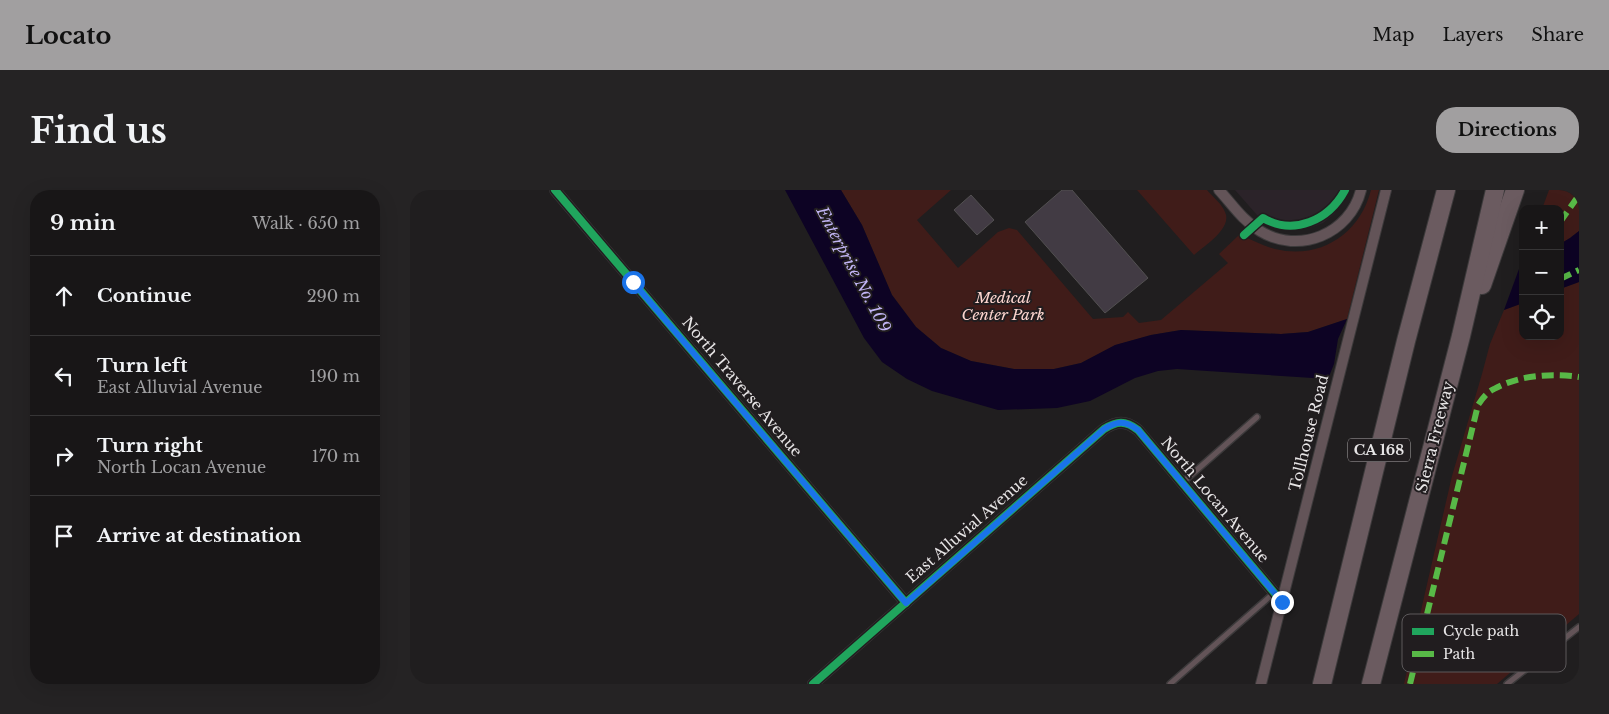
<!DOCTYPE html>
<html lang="en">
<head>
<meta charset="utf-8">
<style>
  :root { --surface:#181617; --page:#252324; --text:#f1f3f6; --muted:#9f9fa1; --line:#363536; --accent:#a19fa0 }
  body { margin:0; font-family:"Libre Baskerville",serif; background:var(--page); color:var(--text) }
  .controls { position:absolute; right:15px; top:15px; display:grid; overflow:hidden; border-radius:10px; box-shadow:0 5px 20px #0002 }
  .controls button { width:45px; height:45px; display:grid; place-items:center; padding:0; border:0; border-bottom:1px solid var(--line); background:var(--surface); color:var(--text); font:25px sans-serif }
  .stop { position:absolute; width:15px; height:15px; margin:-11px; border:4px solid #1a73e8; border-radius:50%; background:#fff }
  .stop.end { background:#1a73e8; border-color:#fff; box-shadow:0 1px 5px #0008 }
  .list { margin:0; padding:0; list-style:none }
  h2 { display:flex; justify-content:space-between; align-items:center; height:65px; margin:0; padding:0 20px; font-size:21px }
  h2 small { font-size:16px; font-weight:400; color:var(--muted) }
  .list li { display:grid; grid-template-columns:32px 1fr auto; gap:15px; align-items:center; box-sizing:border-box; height:80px; padding:0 20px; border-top:1px solid var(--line) }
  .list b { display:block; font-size:19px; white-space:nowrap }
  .list p { margin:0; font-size:16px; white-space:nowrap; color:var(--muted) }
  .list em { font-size:16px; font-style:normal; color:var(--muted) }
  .icon { flex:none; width:28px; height:28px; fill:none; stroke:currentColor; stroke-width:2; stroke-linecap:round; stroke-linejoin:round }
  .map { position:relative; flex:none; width:1169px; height:494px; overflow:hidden; border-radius:20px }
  header { display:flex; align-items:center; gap:30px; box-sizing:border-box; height:70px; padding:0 25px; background:var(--accent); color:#111 }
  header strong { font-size:24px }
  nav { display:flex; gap:28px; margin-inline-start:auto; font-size:18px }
  .intro { display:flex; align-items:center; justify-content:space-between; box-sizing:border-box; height:120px; padding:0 30px }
  h1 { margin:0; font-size:35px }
  .button { padding:12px 22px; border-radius:20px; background:var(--accent); color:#111; font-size:18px; font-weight:700 }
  main { display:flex; gap:30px; padding:0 30px }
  aside { flex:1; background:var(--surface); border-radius:20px; box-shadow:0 5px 20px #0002 }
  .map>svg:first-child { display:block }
</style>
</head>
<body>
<header>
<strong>Locato</strong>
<nav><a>Map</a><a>Layers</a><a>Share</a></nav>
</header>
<div class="intro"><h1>Find us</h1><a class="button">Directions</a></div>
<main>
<aside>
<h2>9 min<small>Walk · 650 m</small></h2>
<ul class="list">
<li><svg class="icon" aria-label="ahead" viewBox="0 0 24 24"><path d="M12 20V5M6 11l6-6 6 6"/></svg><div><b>Continue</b></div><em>290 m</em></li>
<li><svg class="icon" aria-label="left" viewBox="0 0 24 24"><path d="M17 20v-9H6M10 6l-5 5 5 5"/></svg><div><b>Turn left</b><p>East Alluvial Avenue</p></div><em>190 m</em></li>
<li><svg class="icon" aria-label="right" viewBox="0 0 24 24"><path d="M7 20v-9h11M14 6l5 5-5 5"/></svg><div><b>Turn right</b><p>North Locan Avenue</p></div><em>170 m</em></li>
<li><svg class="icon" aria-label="arrive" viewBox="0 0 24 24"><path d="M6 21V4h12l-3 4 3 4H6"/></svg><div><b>Arrive at destination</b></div></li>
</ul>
</aside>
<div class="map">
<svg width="1169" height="494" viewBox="0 0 1169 494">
  <rect width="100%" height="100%" fill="#201e1f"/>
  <polygon fill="#2b2329" points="825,0 939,0 932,14 924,24 913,33 900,38 880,40 859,34 847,25"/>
  <g fill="#401c19">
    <path d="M431 0H541L507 30 548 78 588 42 599 38 607 40 683 129 713 127 718 122 729 133 751 130 818 73 809 64 829 45C842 49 852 56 865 59 910 70 950 44 961 0H969L937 129 898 142 871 144 771 140 741 145 706 155 671 173 644 179H604L561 171 531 158 506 137 482 105 452 35Z"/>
    <path d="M727 0H797C803 7 812 14 815 22 823 38 794 56 784 65Z"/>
    <polygon points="1139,0 1169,0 1169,41 1160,48 1150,54 1150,19 1132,19"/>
    <polygon points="1169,92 1169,424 1087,494 994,494 1042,286 1072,184 1080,154 1094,120 1113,113 1113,146 1150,146 1150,99"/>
  </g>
  <g fill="#0d0324">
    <polygon points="375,0 431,0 452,35 482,105 506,137 531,158 561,171 604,179 644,179 671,173 705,155 741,145 771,140 871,144 898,142 937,129 928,149 924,174 918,189 767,179 748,181 725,188 680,211 647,218 588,220 522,201 497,189 472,172 454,148"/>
    <polygon points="1169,41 1169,92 1150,99 1150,54 1160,48"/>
    <polygon points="1113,68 1113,113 1094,120"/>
  </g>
  <g fill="#423b44" stroke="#525051">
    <polygon points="652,0 662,0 738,88 695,123 615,32"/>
    <polygon points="561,5 584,30 567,45 544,20"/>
  </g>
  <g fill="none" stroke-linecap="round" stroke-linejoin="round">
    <g stroke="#3c3a3b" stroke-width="8">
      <g id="service">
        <polyline points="772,293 847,227"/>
        <polyline points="760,494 864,403"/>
        <polyline points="1097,494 1169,437"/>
      </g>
    </g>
    <g stroke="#3c3a3b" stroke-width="12">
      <g id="minor">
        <polyline points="145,0 496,413"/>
        <path d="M809 0C822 14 833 31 850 41 889 65 940 44 951 0"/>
        <path d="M403 494 694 239C707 231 715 230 728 240L872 412"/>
        <polyline points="851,494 976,0"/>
      </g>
    </g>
    <g stroke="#3c3a3b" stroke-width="20">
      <g id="motorway">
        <polyline points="1072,95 1105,0"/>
        <polyline points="912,494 996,151 1036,0"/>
        <polyline points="961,494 1051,146 1085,0"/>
      </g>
    </g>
    <use href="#service" stroke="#635458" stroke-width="5"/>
    <use href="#minor" stroke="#635458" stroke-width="10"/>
    <use href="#motorway" stroke="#6b5b60" stroke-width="18"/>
    <g stroke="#58b947" stroke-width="6" stroke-dasharray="12 6" stroke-linecap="butt">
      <polyline points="1150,32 1169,5"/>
      <polyline points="1150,89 1169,80"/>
      <path d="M1000 494 1068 215C1072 209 1077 202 1084 199 1109 185 1142 183 1169 187"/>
    </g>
    <g stroke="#211d1f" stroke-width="11">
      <g id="cycleway">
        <polyline points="145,0 496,413"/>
        <path d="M834 45 853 28C884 46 919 30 935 0"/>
        <path d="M403 494 694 239C707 231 715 230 728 240L872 412"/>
      </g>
    </g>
    <use href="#cycleway" stroke="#20a55d" stroke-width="8"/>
  </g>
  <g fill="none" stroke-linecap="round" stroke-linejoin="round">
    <path stroke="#1a73e8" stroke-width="6" d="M223 92 496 413 694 239C707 231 715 230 728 240L872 412"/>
  </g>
  <g text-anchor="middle" stroke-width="4" stroke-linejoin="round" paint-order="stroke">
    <rect fill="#211d1f" stroke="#aca9aa" stroke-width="1" x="938" y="248.5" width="62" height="23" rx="4"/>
    <g font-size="14" font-weight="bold" fill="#e7e5e6">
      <text x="969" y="265">CA 168</text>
    </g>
    <g font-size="15" font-style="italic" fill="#fdd5cf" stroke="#211d1f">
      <text x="593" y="113">Medical<tspan x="593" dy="17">Center Park</tspan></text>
    </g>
    <g font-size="15" fill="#e7e5e6" stroke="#211d1f">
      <text transform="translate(332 197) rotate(50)" y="5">North Traverse Avenue</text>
      <text transform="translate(899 243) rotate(-76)" y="5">Tollhouse Road</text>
      <text transform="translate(1025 247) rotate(-76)" y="5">Sierra Freeway</text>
      <text transform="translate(805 310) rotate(50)" y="5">North Locan Avenue</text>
      <text transform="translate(557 339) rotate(-41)" y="5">East Alluvial Avenue</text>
    </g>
    <g font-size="16" font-style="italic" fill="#c1b4f4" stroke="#211d1f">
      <text transform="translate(444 79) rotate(62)" y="6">Enterprise No. 109</text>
    </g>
  </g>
  <rect x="992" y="424" width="164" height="58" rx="8" fill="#211d1f" stroke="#5c595b" stroke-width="1"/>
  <rect x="1002" y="438" width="22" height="7" fill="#20a55d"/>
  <rect x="1002" y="461" width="22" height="6" fill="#58b947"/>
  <g font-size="14" fill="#e7e5e6">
    <text x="1033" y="446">Cycle path</text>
    <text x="1033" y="469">Path</text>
  </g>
</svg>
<div class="controls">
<button>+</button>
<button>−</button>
<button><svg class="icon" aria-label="locate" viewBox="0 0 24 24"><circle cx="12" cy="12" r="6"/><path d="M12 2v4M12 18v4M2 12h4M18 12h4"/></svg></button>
</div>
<div class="stop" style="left:223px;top:92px"></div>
<div class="stop end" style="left:872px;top:412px"></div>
</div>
</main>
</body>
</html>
